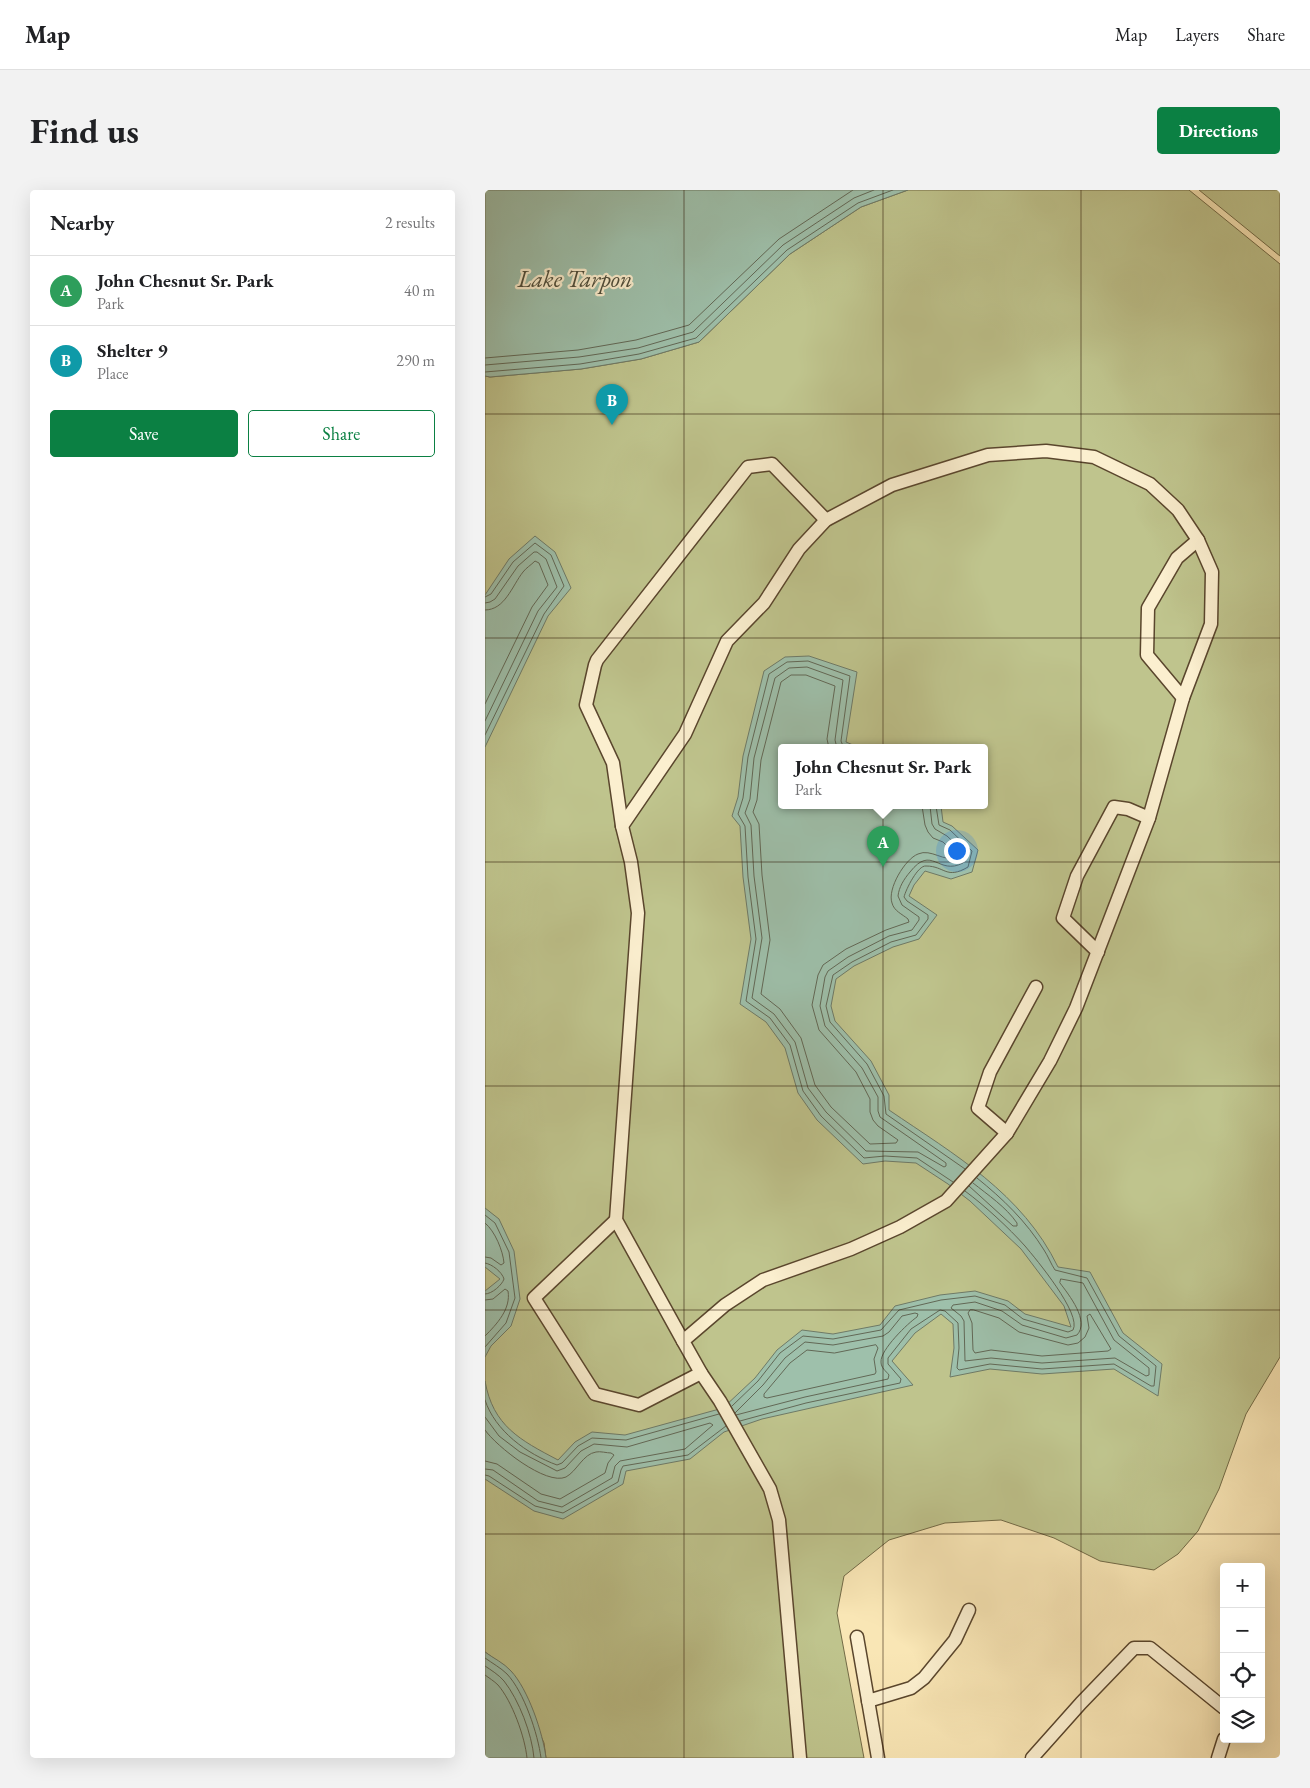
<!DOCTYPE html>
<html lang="en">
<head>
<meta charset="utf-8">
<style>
  :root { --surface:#fff; --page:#f2f2f2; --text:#202124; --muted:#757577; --line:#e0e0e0; --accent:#0b8043 }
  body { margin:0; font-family:"EB Garamond",serif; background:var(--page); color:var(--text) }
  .controls { position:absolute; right:15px; bottom:15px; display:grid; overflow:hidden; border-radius:5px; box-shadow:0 5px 20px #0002 }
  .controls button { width:45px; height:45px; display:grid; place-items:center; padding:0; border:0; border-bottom:1px solid var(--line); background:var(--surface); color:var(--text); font:25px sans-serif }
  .you { position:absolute; left:471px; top:660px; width:18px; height:18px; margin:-12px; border:4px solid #fff; border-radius:50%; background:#1a73e8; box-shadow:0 0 0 8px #1a73e833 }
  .badge { display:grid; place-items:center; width:32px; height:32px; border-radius:50%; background:var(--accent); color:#fff; font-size:16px; font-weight:700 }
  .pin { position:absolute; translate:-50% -41px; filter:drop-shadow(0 1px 2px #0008) }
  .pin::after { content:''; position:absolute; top:26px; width:18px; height:15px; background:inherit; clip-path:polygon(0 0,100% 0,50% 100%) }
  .popup { position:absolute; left:293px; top:554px; width:210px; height:65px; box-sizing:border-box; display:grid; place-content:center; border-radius:5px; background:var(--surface); filter:drop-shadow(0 1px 4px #0005); font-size:16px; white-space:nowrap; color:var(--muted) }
  .popup b { font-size:19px; color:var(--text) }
  .popup::after { content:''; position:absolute; left:50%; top:100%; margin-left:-10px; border:10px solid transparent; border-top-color:var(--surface) }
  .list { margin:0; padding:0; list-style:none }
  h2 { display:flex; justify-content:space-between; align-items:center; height:65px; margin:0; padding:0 20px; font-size:21px }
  h2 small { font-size:16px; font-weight:400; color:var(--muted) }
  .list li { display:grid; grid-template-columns:32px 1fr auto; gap:15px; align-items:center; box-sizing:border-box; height:70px; padding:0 20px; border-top:1px solid var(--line) }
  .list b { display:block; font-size:19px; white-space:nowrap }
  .list p { margin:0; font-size:16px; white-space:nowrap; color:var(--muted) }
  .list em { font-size:16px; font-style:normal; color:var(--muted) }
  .actions { display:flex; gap:10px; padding:15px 20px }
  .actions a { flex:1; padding:11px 0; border:1px solid var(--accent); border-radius:5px; text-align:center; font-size:18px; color:var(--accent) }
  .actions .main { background:var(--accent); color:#fff }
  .icon { flex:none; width:28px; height:28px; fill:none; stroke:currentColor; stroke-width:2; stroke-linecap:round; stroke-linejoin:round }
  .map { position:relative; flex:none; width:795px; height:1568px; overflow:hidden; border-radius:5px }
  header { display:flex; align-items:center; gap:30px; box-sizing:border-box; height:70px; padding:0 25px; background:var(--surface); border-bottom:1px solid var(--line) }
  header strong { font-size:24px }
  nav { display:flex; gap:28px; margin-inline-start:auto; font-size:18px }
  .intro { display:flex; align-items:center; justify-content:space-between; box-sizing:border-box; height:120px; padding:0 30px }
  h1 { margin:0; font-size:35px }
  .button { padding:12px 22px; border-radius:5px; background:var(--accent); color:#fff; font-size:18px; font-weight:700 }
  main { display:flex; gap:30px; padding:0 30px }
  aside { flex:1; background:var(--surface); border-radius:5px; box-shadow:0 5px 20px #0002 }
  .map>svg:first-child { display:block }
</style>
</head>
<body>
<header>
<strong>Map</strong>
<nav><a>Map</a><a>Layers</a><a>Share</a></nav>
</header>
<div class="intro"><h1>Find us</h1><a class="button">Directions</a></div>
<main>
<aside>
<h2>Nearby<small>2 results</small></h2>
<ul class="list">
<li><span class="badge" style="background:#2e9e5b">A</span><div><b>John Chesnut Sr. Park</b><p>Park</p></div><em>40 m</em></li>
<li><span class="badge" style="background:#0f9aa8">B</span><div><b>Shelter 9</b><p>Place</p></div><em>290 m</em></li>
</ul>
<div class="actions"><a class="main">Save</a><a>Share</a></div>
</aside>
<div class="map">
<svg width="795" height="1568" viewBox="0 0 795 1568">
  <rect width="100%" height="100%" fill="#f9e6b5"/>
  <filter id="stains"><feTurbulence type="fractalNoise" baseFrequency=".004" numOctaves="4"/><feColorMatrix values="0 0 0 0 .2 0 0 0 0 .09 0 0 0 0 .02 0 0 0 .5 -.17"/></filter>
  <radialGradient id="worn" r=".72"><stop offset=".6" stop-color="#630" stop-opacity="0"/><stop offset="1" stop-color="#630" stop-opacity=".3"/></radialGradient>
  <g fill="#bfc48d" stroke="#726a46" fill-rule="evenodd">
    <path d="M423 0H704L795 74V1167L761 1224 734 1299 713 1341 693 1364 669 1380 615 1371 569 1348 516 1330 460 1333 404 1350 359 1386 352 1423 379 1568H61L59 1553 26 1481 0 1462V186L5 187 96 179 156 169 214 152 305 64 376 17ZM297 558H499V616H297Z"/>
    <polygon points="714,0 795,0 795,66"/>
  </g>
  <g fill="#9ec0ab" stroke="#6e7a67">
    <polygon points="0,0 423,0 376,17 305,64 214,152 156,169 96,179 5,187 0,186"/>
    <polygon points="50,346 70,362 86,398 63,426 0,557 0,405 24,369"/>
    <path d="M324 466 372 482 361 552 375 558H297V616H456L458 632 467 636 493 660 487 682 466 689 440 681 429 695 424 706 452 725 434 749 408 757 369 776 351 789 346 816 350 831 386 871 404 905V920C470 965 537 1003 573 1077L605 1082 638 1143 677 1174 673 1206 629 1179 557 1184 505 1179 465 1187 469 1158 468 1134 456 1124 430 1143 407 1171 428 1195 277 1229 239 1242 205 1269 141 1281 138 1294 78 1329 49 1321 0 1289V1191C8 1236 35 1250 73 1270L90 1252 107 1242 140 1245 238 1218 270 1188 292 1160 317 1140 348 1144 395 1135 410 1116 455 1105 490 1101 523 1111 540 1124 586 1137 579 1116 536 1059 485 1011 463 994 431 973 400 971 378 974 332 930 313 903 300 858 281 832 255 814 266 749 258 687 255 636 247 626 253 607 258 566 279 481 300 467Z"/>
    <polygon points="0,1018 14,1029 29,1061 35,1109 26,1136 6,1156 0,1167 0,1101 15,1089 0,1077"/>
    <path d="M0 1462C8 1468 19 1473 26 1481 43 1499 58 1543 61 1568H0Z"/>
  </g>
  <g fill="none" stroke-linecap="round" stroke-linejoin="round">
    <g stroke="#626856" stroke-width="1">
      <polyline points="0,168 93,160 151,150 204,135 294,49 368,0"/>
      <polyline points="0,175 94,167 153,158 208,142 298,55 369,8 389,0"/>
      <polyline points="0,182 95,174 154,164 211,148 302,60 373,13 408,0"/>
      <polyline points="0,407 6,404 28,372 50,353 66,365 79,396 59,424 0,545"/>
      <polyline points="0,413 5,412 10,409 33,376 49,362 52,362 61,369 72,397 53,421 0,531"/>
      <path d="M0 420C20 420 27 396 38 382 41 378 46 375 50 371L54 373 63 395 47 417 0 514"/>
      <path d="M344 558 342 549 350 496 321 485H306L296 492 276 570 272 610 268 622 274 634 277 685 285 750 276 804 295 819 316 848 330 895 346 917 385 954 411 953 413 950 393 936 388 930 385 922V909L371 882 334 840 327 815 333 785 338 775 361 759 401 740 424 732 423 729C417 724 409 721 407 713 402 699 420 669 433 664 446 658 460 673 471 667L470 664 458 652 448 648 443 642 440 635 437 616"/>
      <path d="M352 558 350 550 358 490 322 477 304 478 290 488 269 568 265 609 260 623 266 635 269 686 277 748 267 808 289 824 310 852 323 898 341 922 381 961 433 962 459 977 461 976V973L395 927 393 921V907L377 878 340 836 335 816 340 787 343 781 363 767 404 746 427 740 434 730V727L417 715 413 706C414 697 419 689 425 682 447 654 453 686 478 673L479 662 462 646 450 639 447 634 445 616"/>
      <polyline points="363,558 358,556 356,551 365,486 323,471 302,472 284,484 263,567 258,608 253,624 260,636 263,687 271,749 261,811 285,828 305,855 318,901 336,926 379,968 400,966 432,968 468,992"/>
      <path d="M451 616 454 635 465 640 487 661 483 677C461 690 460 676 441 676 433 675 421 699 419 707L422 711 443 725V729L431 745 406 752 367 772 348 785 341 816 345 832 382 874 399 906 401 924 480 979"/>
      <path d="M484 996 528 1036H532V1033C521 1017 503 1005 488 993"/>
      <polyline points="0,1025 10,1033 24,1062 30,1108 21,1133 0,1157"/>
      <path d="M0 1033C10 1041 18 1061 19 1073L16 1075 6 1068 0 1067"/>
      <path d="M0 1073C7 1074 17 1082 19 1089 17 1095 7 1104 0 1104"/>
      <path d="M576 1089 598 1093 629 1150 664 1178V1185L661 1186 630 1168 557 1173 506 1168 480 1171 479 1131 476 1126 466 1118 468 1115 490 1112 517 1121 537 1135 581 1148 592 1145C605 1131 584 1105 575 1093Z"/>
      <path d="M0 1110 8 1109 20 1099 23 1101C26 1119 12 1134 0 1146"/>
      <polygon points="489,1120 514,1128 534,1142 583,1155 593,1153 600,1147 604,1138 602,1126 605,1124 626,1159 623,1161 557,1166 506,1160 490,1163 488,1160 487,1133 483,1123 485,1120"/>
      <polygon points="391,1155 393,1158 389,1169 391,1182 390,1184 282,1208 279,1207 279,1204 305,1173 322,1160 349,1163"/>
      <path d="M0 1210C10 1241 42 1264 72 1275L77 1273 93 1256 107 1248 141 1250 234 1224"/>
      <path d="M247 1216 273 1191 295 1163 318 1146 348 1149 396 1140 414 1120 456 1110 490 1106 520 1115 538 1129 583 1142 588 1140C597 1124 551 1069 540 1056 524 1038 499 1015 480 1001"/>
      <path d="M250 1223 278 1195 300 1168 320 1152 348 1155 398 1146 404 1142 417 1126 430 1123 433 1124 432 1127C423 1133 395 1160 396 1172 396 1178 401 1181 404 1185L403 1189 320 1207 251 1225"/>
      <polyline points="0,1227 14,1246 35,1262 72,1281 80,1278 96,1261 109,1254 142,1257 225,1233 228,1235 200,1259 135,1271 130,1276 127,1288 77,1317 53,1311 8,1280 0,1279"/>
      <path d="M255 1231 321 1213 415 1193 416 1189 403 1174V1168L426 1139 455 1120 460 1121 473 1133 474 1158 472 1178 474 1180 505 1174 557 1179 629 1174 666 1196H669L671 1176 634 1146 602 1088 570 1080C566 1074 563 1066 559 1060 541 1031 518 1009 492 988"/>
      <path d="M0 1240C11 1256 61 1296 81 1287 92 1281 98 1264 111 1262 115 1261 122 1263 126 1263L129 1265 123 1273 120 1283 75 1309 56 1304 12 1274 0 1271"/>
      <polyline points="0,1285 4,1286 50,1316 78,1323 133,1292 136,1280 138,1276 203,1265 241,1236"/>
      <path d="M0 1468C7 1473 16 1478 22 1484 39 1502 53 1544 56 1568"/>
      <path d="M0 1476C6 1480 14 1485 19 1491 34 1510 47 1544 49 1568"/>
      <path d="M0 1485C4 1488 9 1491 13 1495 27 1511 40 1547 42 1568"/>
    </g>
    <g stroke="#5a462d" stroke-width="15">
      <g id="minor">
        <polyline points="698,508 662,465 663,418 692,368 713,350"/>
        <polyline points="613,762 578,728 592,686 629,617 643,619 664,628"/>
        <polyline points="522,943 493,918 505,882 551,797"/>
        <polyline points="131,1030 49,1108 110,1204 154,1215 216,1183 198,1151 240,1115 278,1090 366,1059 415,1037 461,1011 522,943 565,871 591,818 664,628 698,508 726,434 727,382 713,350 693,320 665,294 609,267 561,261 503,265 407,295 341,330 314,359 279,413 242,451 200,544 137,636"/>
        <polyline points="198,1151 131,1030 153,723 146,672 137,636 128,573 101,515 110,475 112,470 263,277 287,274 341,330"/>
        <polyline points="216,1183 235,1211 285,1299 294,1330 315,1568"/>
        <polyline points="372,1447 393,1568"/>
        <polyline points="383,1511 426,1498 439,1488 470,1450 484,1420"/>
        <polyline points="547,1568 596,1513 649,1458 665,1458 739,1518"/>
        <polyline points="733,1568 739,1549"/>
      </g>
    </g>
    <use href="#minor" stroke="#fbefcf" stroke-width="12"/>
  </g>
  <path fill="none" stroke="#251100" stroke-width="1" stroke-opacity="0.55" d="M199 0V1568M398 0V1568M596 0V1568M0 224H795M0 448H795M0 672H795M0 896H795M0 1120H795M0 1344H795"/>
  <g text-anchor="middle" stroke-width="4.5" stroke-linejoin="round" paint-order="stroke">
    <g font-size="24" font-style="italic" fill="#4f4e3c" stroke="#fbefcf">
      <text x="90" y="97">Lake Tarpon</text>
    </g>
  </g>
  <rect width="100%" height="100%" filter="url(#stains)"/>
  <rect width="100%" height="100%" fill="url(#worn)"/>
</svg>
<div class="controls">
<button>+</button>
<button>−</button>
<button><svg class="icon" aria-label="locate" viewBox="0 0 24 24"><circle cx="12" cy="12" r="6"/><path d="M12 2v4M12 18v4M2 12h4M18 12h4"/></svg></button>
<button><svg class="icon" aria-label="layers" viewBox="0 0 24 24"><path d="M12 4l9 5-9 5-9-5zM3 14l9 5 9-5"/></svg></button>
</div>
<div class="you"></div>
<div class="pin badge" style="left:398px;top:677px;background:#2e9e5b">A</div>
<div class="popup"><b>John Chesnut Sr. Park</b>Park</div>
<div class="pin badge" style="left:127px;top:235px;background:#0f9aa8">B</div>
</div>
</main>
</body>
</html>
